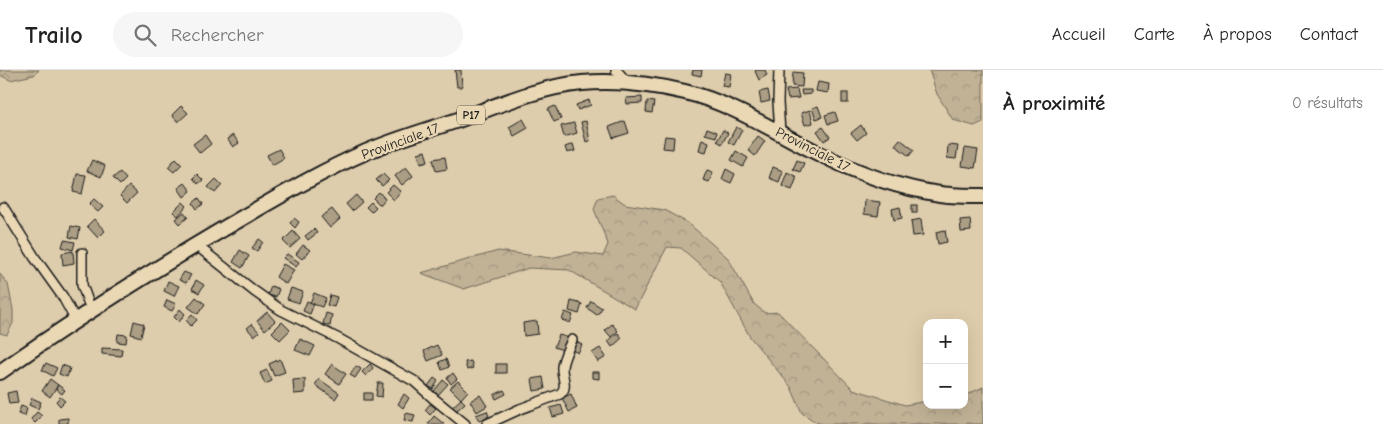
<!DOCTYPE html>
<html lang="fr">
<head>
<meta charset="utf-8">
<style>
  :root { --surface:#fff; --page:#f6f6f6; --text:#222; --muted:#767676; --line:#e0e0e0 }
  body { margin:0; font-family:"Comic Neue",sans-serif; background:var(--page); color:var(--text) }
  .controls { position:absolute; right:15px; bottom:15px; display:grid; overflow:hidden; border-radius:10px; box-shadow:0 5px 20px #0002 }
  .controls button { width:45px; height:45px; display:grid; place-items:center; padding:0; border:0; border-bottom:1px solid var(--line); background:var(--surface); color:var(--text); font:25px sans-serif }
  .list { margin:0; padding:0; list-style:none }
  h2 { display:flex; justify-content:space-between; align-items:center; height:65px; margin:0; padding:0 20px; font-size:21px }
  h2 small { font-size:16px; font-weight:400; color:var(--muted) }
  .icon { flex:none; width:28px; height:28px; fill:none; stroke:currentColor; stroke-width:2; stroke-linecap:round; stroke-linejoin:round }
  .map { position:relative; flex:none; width:983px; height:354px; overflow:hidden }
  header { display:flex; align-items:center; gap:30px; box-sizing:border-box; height:70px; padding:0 25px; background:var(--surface); border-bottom:1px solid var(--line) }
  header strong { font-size:24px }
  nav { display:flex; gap:28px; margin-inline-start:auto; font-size:18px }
  .search { width:350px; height:45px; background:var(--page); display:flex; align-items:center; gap:12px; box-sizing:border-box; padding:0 18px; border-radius:28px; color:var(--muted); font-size:19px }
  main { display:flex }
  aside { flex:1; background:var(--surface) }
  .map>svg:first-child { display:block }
</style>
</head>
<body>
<header>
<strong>Trailo</strong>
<div class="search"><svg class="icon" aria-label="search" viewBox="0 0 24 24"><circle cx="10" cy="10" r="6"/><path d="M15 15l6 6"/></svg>Rechercher</div>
<nav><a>Accueil</a><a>Carte</a><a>À propos</a><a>Contact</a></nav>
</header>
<main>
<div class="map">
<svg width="983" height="354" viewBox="0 0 983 354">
  <defs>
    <pattern id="forest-crowns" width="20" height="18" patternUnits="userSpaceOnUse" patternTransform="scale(1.25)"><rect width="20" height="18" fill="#c1b296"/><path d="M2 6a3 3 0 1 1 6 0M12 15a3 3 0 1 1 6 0" fill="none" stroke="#a59881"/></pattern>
  </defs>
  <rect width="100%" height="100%" fill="#decdac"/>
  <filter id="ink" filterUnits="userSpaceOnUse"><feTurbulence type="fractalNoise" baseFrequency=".02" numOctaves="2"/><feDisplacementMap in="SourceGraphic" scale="10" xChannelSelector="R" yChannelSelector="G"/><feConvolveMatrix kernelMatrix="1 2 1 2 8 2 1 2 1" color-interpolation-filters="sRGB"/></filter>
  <g filter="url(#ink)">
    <g fill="url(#forest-crowns)" stroke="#6e6759">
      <polygon points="0,0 39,0 34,5 10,10 0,5"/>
      <polygon points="929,0 983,0 983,52 974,56 953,50 937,24"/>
      <polygon points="613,125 625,134 664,140 688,153 728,188 754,234 765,243 778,242 853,319 905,335 927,331 927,335 964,335 964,326 983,317 983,354 819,354 802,343 791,317 750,267 720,212 681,178 667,177 635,239 569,200 529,198 464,219 421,203 498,181 551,188 576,182 603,186 608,174 594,139 598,128"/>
      <polygon points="0,204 8,214 13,240 13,253 7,265 0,263"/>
    </g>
    <g fill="#ab9e85" stroke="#1c1c1c">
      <polygon points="455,0 461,0 462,17 457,17"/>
      <polygon points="693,0 702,0 701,6 692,4"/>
      <polygon points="756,0 765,0 767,5 759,10 755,1"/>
      <polygon points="793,2 803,3 802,17 792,16"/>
      <polygon points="725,3 731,4 729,17 722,16"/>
      <polygon points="818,12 829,14 828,23 816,21"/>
      <polygon points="797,19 799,28 788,29 786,20"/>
      <polygon points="768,20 770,31 761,33 759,22"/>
      <polygon points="801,20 811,20 811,24 802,25"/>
      <rect x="842" y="23" width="6" height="10"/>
      <polygon points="642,27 642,33 627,34 626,28"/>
      <polygon points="589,30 591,35 578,40 576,35"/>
      <polygon points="647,31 654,32 652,43 646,42"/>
      <polygon points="181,36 188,43 178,52 172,45"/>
      <polygon points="555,36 561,49 554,52 548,39"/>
      <polygon points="818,36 822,47 816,49 812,38"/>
      <polygon points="810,40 813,53 805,55 801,43"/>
      <polygon points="835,42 838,51 828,54 825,45"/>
      <polygon points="523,49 528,58 514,66 509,57"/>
      <polygon points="586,51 590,71 586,72 581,52"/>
      <polygon points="625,51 629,63 613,68 609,57"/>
      <polygon points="574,53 577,63 564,67 561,56"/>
      <polygon points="861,55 866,63 857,70 851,63"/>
      <polygon points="736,57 742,60 734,75 728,72"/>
      <polygon points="823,57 830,67 824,71 817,61"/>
      <polygon points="707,58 717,62 716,67 705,64"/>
      <polygon points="723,60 728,63 722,74 717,71"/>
      <polygon points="205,65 211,74 200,83 193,74"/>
      <polygon points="233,65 239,73 233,77 227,69"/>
      <polygon points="665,66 674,67 673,79 663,78"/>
      <polygon points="758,66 765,71 755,86 748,80"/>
      <polygon points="702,69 709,72 706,82 699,80"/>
      <polygon points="900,69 914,80 909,86 895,75"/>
      <polygon points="573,74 575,81 567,83 565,77"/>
      <polygon points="948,75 958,76 956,89 947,88"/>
      <polygon points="965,78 978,80 975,98 962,96"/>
      <polygon points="279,79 284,88 272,95 267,85"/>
      <polygon points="425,81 428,91 421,93 418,83"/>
      <polygon points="736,81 748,88 743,97 731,90"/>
      <polygon points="445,87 447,99 436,101 433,89"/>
      <polygon points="176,88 182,94 174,102 168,97"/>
      <polygon points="92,90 105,96 101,107 87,101"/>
      <polygon points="797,90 804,93 800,102 793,99"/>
      <polygon points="406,97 413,106 402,115 395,106"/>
      <polygon points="773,97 783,101 779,112 769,108"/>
      <polygon points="726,99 735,104 731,113 722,109"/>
      <polygon points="707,100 713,102 709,112 703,110"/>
      <polygon points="120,102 126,109 120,115 113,108"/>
      <polygon points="787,102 797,107 792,120 782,116"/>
      <polygon points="77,104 86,105 82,124 73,122"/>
      <polygon points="197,104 203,110 198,114 193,108"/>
      <polygon points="383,104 389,110 382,116 376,110"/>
      <polygon points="216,109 222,115 215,123 208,117"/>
      <polygon points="185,113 191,121 184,127 178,118"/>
      <polygon points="393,115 401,122 394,130 386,122"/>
      <polygon points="129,116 137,123 127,133 120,126"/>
      <polygon points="379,122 385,129 380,135 373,128"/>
      <polygon points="356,125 362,132 352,141 346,134"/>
      <polygon points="199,128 203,134 197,139 193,133"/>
      <polygon points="94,129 103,137 98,142 89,134"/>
      <polygon points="865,130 880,132 878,146 864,144"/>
      <polygon points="183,132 187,136 178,146 173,142"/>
      <polygon points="371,132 376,137 371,142 366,137"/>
      <rect x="912" y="135" width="5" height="8"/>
      <polygon points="900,137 902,148 894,150 892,139"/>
      <polygon points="332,139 340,149 330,158 321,147"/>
      <polygon points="184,142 188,147 180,154 176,149"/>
      <polygon points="294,148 299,152 295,158 290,153"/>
      <polygon points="94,149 105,161 98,168 87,156"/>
      <polygon points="921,149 923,165 913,166 911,151"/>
      <polygon points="970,149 971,161 961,162 960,150"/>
      <polygon points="71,156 80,158 78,169 69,167"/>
      <polygon points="314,159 317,163 308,170 305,166"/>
      <polygon points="945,160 947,172 938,174 936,162"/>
      <polygon points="293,161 300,169 290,178 283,171"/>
      <polygon points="259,169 263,172 257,181 252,178"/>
      <polygon points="64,170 75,172 73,180 62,177"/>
      <polygon points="303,175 310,180 302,189 296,184"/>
      <polygon points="240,180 249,186 242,198 233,192"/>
      <polygon points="73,181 74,193 63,195 62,183"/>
      <polygon points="287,184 299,192 296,197 283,188"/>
      <polygon points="283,194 294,200 286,214 276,207"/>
      <polygon points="184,202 191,205 186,213 179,210"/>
      <polygon points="196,210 204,215 199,223 192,219"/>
      <polygon points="168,211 179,216 174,226 164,221"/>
      <polygon points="271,216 279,219 276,227 268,225"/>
      <polygon points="291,218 303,222 299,233 287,229"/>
      <polygon points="314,223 326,228 322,237 310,233"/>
      <polygon points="330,225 337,227 334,237 327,235"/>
      <polygon points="196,227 205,234 198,244 188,237"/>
      <polygon points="167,230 176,234 172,241 164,237"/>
      <polygon points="307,231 314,234 310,244 303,241"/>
      <polygon points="571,231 582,234 579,244 569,241"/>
      <polygon points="591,231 602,238 597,245 587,238"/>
      <polygon points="180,239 185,244 179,252 174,247"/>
      <polygon points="267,242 275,251 265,260 257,251"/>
      <polygon points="565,242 573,245 570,253 562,250"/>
      <polygon points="326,243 332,245 330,256 323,254"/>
      <polygon points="192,244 197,250 191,256 186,250"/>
      <polygon points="134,251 144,254 141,267 131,264"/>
      <polygon points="537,251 538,264 524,266 523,253"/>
      <polygon points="282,252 290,260 280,270 272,262"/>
      <polygon points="252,254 259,262 254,266 247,258"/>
      <polygon points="612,254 618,261 611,267 605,260"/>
      <polygon points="618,263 622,268 612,277 608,271"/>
      <polygon points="118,264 127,265 126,273 117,272"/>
      <polygon points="559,265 570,268 566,281 554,277"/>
      <polygon points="300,269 315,276 310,286 295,280"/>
      <polygon points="577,272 582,275 578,283 572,280"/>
      <polygon points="437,275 442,285 428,291 424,281"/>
      <polygon points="102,278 122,279 121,286 102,284"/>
      <polygon points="600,278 606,287 598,292 592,283"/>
      <polygon points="280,289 285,302 274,306 269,294"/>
      <polygon points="446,289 449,297 442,300 439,292"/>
      <polygon points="471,291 473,298 467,300 465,292"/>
      <polygon points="46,293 57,298 53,306 42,300"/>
      <polygon points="332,294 346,304 339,314 325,304"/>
      <polygon points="370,294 373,298 366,306 362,302"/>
      <rect x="496" y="294" width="10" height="9"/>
      <polygon points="62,295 70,298 67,307 59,304"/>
      <polygon points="356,296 361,299 355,308 350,305"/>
      <polygon points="267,300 272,311 265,314 260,303"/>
      <polygon points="592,302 599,302 599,309 592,308"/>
      <polygon points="453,303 457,309 451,314 447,308"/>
      <polygon points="543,307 545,319 534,321 532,309"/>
      <polygon points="434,308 438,311 433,319 428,316"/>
      <polygon points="50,309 58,315 50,327 42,321"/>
      <polygon points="305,309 305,323 294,324 293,310"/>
      <polygon points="319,309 339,323 335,329 315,315"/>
      <polygon points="443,310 448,314 438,325 434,321"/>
      <polygon points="458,311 468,321 461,329 450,318"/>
      <polygon points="378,313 383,313 382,327 376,326"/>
      <polygon points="58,315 65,320 62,324 56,319"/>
      <polygon points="504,320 506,324 496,329 494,325"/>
      <polygon points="16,321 18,333 9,334 7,323"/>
      <rect x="364" y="323" width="8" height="7"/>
      <polygon points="404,324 409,328 403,338 398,334"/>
      <polygon points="571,324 577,338 569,342 562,328"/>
      <polygon points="480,325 487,336 477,342 470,331"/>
      <polygon points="60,327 65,331 60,336 56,331"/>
      <polygon points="32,328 41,332 38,339 29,335"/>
      <polygon points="461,329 465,333 454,343 450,339"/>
      <polygon points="430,334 436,338 430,345 425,340"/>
      <polygon points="561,335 564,344 553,347 550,338"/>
      <polygon points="21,336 27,338 25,346 18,344"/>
      <polygon points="487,341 489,346 479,351 476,345"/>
      <polygon points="37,342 42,346 35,353 31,349"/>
      <polygon points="406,343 415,345 413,352 404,350"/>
      <polygon points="434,346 444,354 428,354"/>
      <polygon points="68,348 68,354 59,354 59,349"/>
    </g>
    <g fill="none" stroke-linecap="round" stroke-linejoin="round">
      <g stroke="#1c1c1c" stroke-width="12">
        <g id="minor">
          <polyline points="616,0 627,12"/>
          <polyline points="779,0 778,32 780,63"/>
          <polyline points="3,137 35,188 63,227 76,251"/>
          <polyline points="196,175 254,221 281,240 339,269 414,311 433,328 465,354"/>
          <polyline points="82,183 82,215 91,240"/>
          <path d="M487 354 520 339 560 324C569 317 561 306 562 297 563 288 568 279 572 270"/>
        </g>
      </g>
      <g stroke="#1c1c1c" stroke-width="18">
        <path id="primary" d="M0 302C72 251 147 204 223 159 270 132 317 103 366 82 396 69 428 60 458 50 499 35 539 17 582 13 617 10 651 14 685 22 735 34 776 63 822 85 858 103 899 118 940 124 954 126 969 126 983 126"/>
      </g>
      <use href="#minor" stroke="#ead8b5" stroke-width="9"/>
      <use href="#primary" stroke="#ead8b5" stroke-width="14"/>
    </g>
  </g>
  <g text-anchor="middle" stroke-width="4.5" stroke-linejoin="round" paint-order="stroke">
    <rect fill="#ead8b5" stroke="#5a544a" stroke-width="1" x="457" y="35.5" width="28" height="19" rx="4"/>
    <g font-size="12" font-weight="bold" fill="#1c1c1c">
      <text x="471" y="49">P17</text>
    </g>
    <g font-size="14" fill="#1c1c1c" stroke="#ead8b5">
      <text transform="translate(400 71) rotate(-20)" y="5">Provinciale 17</text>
      <text transform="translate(813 79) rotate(27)" y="5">Provinciale 17</text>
    </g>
  </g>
</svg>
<div class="controls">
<button>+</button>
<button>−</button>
</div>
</div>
<aside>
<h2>À proximité<small>0 résultats</small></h2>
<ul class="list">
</ul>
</aside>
</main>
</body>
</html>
